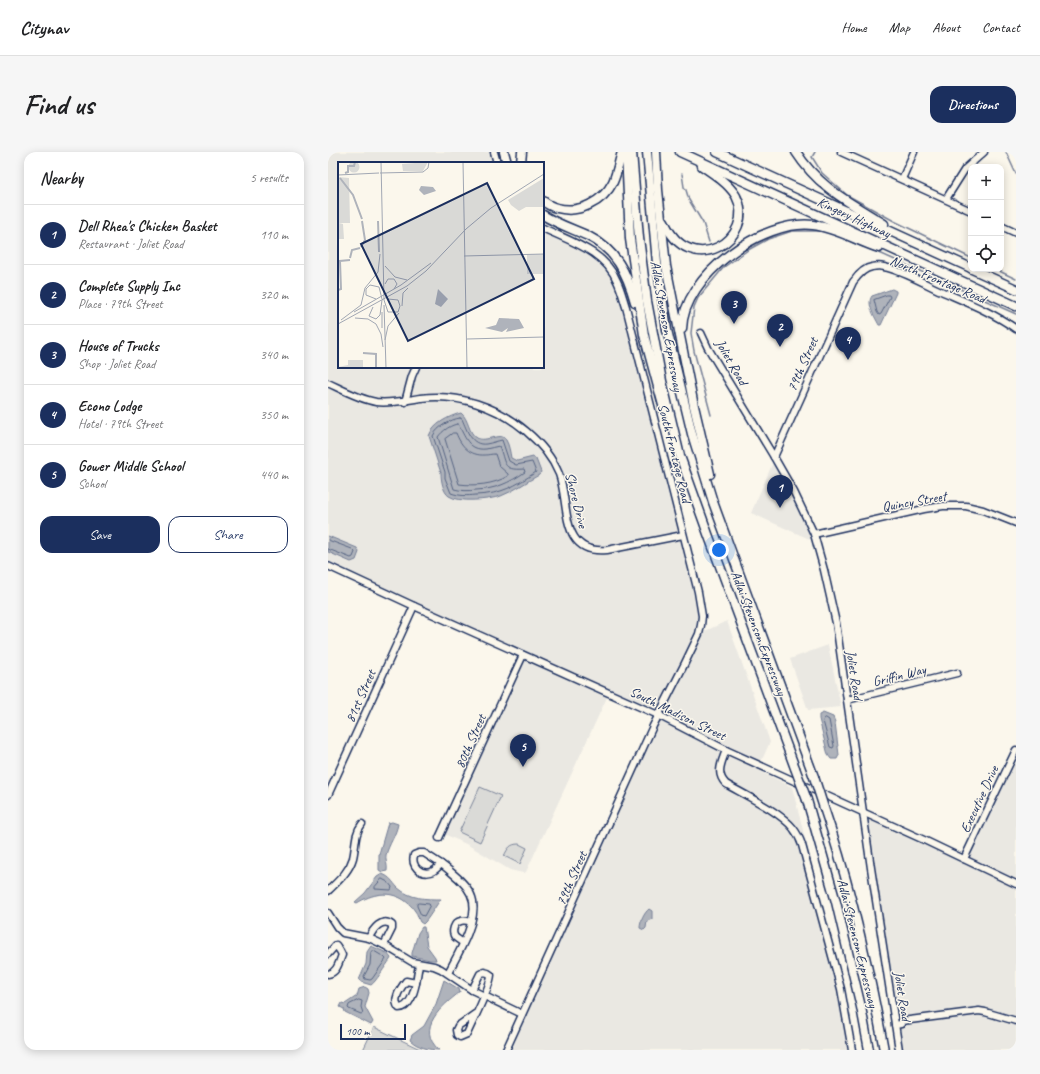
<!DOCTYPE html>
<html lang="en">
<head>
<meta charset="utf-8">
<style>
  :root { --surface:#fff; --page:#f6f6f6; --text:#202124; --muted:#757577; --line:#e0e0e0; --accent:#1b2f5e }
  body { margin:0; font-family:Caveat,sans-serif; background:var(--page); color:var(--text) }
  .controls { position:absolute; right:12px; top:12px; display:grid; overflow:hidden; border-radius:8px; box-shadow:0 2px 10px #0003 }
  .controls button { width:36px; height:36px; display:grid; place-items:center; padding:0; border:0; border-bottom:1px solid var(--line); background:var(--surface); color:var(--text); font:20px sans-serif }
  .scale { position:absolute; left:12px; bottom:10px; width:66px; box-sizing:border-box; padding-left:4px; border:2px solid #1b2f5e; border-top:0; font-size:11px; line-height:14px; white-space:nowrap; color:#1b2f5e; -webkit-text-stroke:3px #fbf7ec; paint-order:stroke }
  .you { position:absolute; left:391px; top:398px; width:14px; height:14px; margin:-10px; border:3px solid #fff; border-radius:50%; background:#1a73e8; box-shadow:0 0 0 6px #1a73e833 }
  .badge { display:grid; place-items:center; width:26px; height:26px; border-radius:50%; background:var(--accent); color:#fff; font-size:13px; font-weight:700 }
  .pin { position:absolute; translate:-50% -33px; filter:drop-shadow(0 1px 2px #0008) }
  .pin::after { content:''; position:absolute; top:21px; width:14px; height:12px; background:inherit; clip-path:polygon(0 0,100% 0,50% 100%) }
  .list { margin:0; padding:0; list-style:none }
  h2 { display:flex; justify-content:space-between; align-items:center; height:52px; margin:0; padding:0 16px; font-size:17px }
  h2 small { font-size:13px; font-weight:400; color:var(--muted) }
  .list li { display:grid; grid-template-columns:26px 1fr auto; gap:12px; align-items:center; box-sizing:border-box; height:60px; padding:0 16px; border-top:1px solid var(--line) }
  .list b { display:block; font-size:15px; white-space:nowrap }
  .list p { margin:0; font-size:13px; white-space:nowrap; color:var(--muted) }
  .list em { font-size:13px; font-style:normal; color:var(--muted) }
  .actions { display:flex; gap:8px; padding:12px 16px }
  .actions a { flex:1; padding:9px 0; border:1px solid var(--accent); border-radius:12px; text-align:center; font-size:14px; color:var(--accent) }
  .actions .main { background:var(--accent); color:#fff }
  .icon { flex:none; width:22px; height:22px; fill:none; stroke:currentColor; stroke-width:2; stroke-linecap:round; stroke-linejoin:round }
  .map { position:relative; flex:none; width:688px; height:898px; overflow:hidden; border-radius:12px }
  header { display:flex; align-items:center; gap:24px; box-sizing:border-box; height:56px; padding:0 20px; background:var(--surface); border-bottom:1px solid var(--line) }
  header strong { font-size:19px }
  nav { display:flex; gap:22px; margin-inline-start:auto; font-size:14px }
  .intro { display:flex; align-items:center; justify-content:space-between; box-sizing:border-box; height:96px; padding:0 24px }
  h1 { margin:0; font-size:28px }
  .button { padding:10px 18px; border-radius:12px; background:var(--accent); color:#fff; font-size:14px; font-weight:700 }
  main { display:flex; gap:24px; padding:0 24px }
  aside { flex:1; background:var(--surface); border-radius:12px; box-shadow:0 2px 10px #0003 }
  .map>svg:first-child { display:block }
</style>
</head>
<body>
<header>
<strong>Citynav</strong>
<nav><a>Home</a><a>Map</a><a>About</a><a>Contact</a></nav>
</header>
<div class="intro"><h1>Find us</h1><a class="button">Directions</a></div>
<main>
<aside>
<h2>Nearby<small>5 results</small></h2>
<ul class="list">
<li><span class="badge">1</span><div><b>Dell Rhea's Chicken Basket</b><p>Restaurant · Joliet Road</p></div><em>110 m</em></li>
<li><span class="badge">2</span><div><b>Complete Supply Inc</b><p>Place · 79th Street</p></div><em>320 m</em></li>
<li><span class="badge">3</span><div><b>House of Trucks</b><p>Shop · Joliet Road</p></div><em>340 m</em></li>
<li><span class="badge">4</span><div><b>Econo Lodge</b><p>Hotel · 79th Street</p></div><em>350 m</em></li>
<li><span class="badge">5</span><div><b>Gower Middle School</b><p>School</p></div><em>440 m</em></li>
</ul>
<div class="actions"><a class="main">Save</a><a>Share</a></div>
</aside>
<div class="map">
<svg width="688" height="898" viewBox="0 0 688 898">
  <rect width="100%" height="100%" fill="#fbf7ec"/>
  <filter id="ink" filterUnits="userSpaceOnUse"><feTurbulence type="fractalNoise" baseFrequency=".025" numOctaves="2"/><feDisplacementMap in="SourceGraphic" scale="8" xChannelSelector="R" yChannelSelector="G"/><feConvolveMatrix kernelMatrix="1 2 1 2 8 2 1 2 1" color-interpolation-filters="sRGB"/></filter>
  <g filter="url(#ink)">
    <g fill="#eae8e2">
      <polygon points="3,0 162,0 164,11 11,11 11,215 215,215 215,79 244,92 265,104 276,114 286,128 302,186 348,366 361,419 370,465 366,486 330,554 327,557 323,558 0,412 0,7"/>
      <polygon points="446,308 478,368 486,389 423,361"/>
      <polygon points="399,469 442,590 433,610 394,592 340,564 338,560 339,554 375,480"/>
      <polygon points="500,493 513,555 480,558 462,507"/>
      <polygon points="195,503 281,541 198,720 195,721 182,718 140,693 114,681"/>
      <polygon points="332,569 464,635 521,860 528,898 181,898"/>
      <polygon points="688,605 688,727 641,705"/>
      <polygon points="538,664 688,735 688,898 574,898"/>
    </g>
    <g fill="#dadad7" stroke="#7a849a">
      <polygon points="152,635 173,644 152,690 131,680"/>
      <path d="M191 692 199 696 192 712 176 704C180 696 182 692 191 692Z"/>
      <polygon points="46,875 94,898 35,898"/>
    </g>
    <g fill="#afb3bb" stroke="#747e96">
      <path d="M564 137 568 139V141L553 173H551C547 165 538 152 544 144Z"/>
      <path d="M133 261C141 267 140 281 149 286 158 291 173 279 178 288 181 293 182 300 183 306L189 309 205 305 208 307 213 320 211 323C198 330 186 339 173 344 161 348 131 351 121 344 115 340 113 328 113 321L101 284C105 272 121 264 133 261Z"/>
      <polygon points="0,384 29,396 31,400 28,408 23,410 0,400"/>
      <polygon points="495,561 505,565 507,570 511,603 509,607 503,607 500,603 491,567 491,563"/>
      <path d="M64 670 70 672C68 683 61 692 58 703 57 708 60 713 59 719L54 720 51 718V702L60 671Z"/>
      <path d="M54 722C63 725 64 730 70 736 83 747 97 747 113 747 108 753 100 768 95 772L92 770C90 767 90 762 87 759 84 754 80 751 76 748 60 738 44 742 29 751L27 750 37 741 49 725Z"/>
      <path d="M321 757 324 759V767L319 769 318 776 316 778 312 776C312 770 316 761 321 757Z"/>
      <polygon points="94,775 96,775 99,794 107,805 108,808 102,808 84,804 84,801 90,781"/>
      <path d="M43 794 59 801 63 806 62 808C58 813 47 831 43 833L33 830 31 828 38 812 39 800Z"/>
      <path d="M116 828 131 837 132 840C114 854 87 876 111 898 101 898 89 895 82 888L84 883 96 874 108 852Z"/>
      <polygon points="37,835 40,837 41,841 37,855 45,870 43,873 17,860 16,857 12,855 14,851 17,852 29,844 31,837"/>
    </g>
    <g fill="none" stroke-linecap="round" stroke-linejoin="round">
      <g stroke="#566483" stroke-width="1">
        <polygon points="559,143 561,143 562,145 553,162 551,163 549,160 546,148"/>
        <path d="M132 266 134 267C139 278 143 294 158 292 164 291 169 289 174 288L181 309 188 313 204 310 208 320C187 334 174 342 148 343 139 344 131 344 123 341L117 326V320L105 284C109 275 123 267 132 266Z"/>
        <path d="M130 272C137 284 140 299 158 297 162 296 167 295 171 294 178 310 173 319 196 317L197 320C181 331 168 337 148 338 141 339 133 339 126 337L110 285C114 279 124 272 130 272Z"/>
        <path d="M125 281H128C133 294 142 304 157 303 160 303 163 302 167 302L171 314 180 322V324C165 333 147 334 131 332L117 287Z"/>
        <polyline points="0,388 24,397 27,400 25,405 23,406 0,397"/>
        <polygon points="498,566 501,568 506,594 505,596 502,595 495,569 496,567"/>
        <polygon points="54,727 60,730 64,735 63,738 47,737 47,735"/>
        <polygon points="91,751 101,752 102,753 96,764 93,763 89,754 89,752"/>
        <polygon points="46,799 56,805 58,807 44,827 42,828 37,827 36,824 42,813 43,800"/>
        <polygon points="31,848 34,849 33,855 35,861 33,862 21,857 20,856 21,853"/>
      </g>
      <g stroke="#747e96" stroke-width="1.5">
        <polyline points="487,0 484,5 494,21 519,43 566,69 643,106"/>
        <polyline points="678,0 688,22"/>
        <polyline points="354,22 356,35 358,38 361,48 375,71 381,90"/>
        <polyline points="517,87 535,95 538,95"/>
        <polyline points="547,99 688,162"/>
        <polyline points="667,117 688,127"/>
        <polyline points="383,263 366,199 363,181 366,155 370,146 396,115 420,98 440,87 464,79 495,79"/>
      </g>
      <g stroke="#1b2f5e" stroke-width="9">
        <g id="minor">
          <polyline points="166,0 169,11"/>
          <polyline points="513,0 643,59"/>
          <polyline points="574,27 586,0"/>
          <polyline points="618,47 637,17 656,0"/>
          <polyline points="673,74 688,81"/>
          <polyline points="373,181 380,196 446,305 466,340 486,382 496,418 508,471 543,716 571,898"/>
          <path d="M0 231C15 238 31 247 48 250 63 252 78 248 93 246 130 241 170 255 198 279 211 290 224 305 231 322 242 352 231 403 279 398L355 383"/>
          <polyline points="77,250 84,224 88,215"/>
          <path d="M446 305 525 130C530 123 536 116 544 115 548 114 553 114 556 115 576 119 595 131 613 139 638 150 666 161 688 177"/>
          <polyline points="486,382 596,357 615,354 638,354 655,358 688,371"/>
          <polyline points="0,414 86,454 330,563 398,598 596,688 688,732"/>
          <polyline points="519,548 629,521"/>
          <path d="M398 598C394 610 387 621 398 632 417 643 452 660 465 676 469 681 472 687 474 693L513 837 524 898"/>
          <polyline points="0,643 86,454"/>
          <polyline points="111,686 195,503"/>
          <path d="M91 701H96L113 712C110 715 107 719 103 720 92 723 83 714 86 703Z"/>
          <polyline points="636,707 688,598"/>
          <path d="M113 712C119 716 124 721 130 726 136 732 143 739 145 749 149 771 130 802 120 821"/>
          <path d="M0 739C10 729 21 720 25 706 28 694 26 682 34 672"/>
          <polyline points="0,761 9,775 15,781 41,786 56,793 84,810 106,814 113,817 144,838 194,862"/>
          <path d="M41 786C45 777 54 765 64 773V777L56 793"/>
          <path d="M135 791C133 789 129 787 127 785 123 780 126 770 133 769 136 768 140 769 143 770"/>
          <path d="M0 802 8 793 12 799 14 803C11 810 9 821 0 822"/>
          <path d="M78 829 88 831C86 840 82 856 71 856 64 848 72 837 78 829Z"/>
          <polyline points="88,831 91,812"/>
          <path d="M144 838 152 822 156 820 160 821 163 823C162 837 145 868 139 882L132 885 129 883 128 878 130 874 147 862"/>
          <polyline points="567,873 573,872 574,869 651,859 657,860 688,869"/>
          <path d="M178 898 325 574 357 511 371 482 373 473 374 464 370 440 298 155C295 146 293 137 289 129 277 99 241 89 215 76"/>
        </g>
      </g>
      <g stroke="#1b2f5e" stroke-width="11">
        <g id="highway">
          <polyline points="176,0 179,11"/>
          <polyline points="298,0 302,87 316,183 336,257"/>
          <polyline points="304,0 311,86 319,149 334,229 352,304 380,382 467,616"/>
          <polyline points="319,0 329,111 339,178 364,282 385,350 486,625"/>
          <polyline points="328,0 330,38 338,114 366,254 382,322"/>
          <polyline points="352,0 688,154"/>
          <polyline points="389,0 643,116"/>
          <path d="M468 0C491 36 521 50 556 72"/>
          <polyline points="193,11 194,0"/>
          <path d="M215 49C219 52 224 55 229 56 251 62 275 50 285 30 289 21 291 10 294 0"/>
          <path d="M215 63C229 72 245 77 260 84 288 98 299 121 307 150"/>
          <path d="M336 69C362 130 430 86 408 44 401 32 386 22 374 14"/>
          <polyline points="644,117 688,137"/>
          <path d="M354 177C355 124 435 67 485 73 509 76 529 89 551 96"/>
          <polyline points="479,648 508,750 533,855 541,898"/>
          <path d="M496 656C523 735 541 816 556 898"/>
        </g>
      </g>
      <use href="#minor" stroke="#fbf7ec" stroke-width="6"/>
      <use href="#highway" stroke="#fbf7ec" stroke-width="8"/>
      <g stroke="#1b2f5e" stroke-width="11" stroke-linecap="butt">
        <g id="highway-bridge">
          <polyline points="467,616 479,648"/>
          <polyline points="486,625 496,656"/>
        </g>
      </g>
      <use href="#highway-bridge" stroke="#fbf7ec" stroke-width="8"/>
    </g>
  </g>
  <g text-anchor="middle" stroke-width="3" stroke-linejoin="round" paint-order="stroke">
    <g font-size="14" fill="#1b2f5e" stroke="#fbf7ec">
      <text transform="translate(526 65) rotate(25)" y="5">Kingery Highway</text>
      <text transform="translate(610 127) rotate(23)" y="5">North Frontage Road</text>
      <text transform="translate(339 174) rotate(80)" y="5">Adlai Stevenson Expressway</text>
      <text transform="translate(404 210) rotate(60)" y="5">Joliet Road</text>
      <text transform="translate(474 212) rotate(-66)" y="5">79th Street</text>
      <text transform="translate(347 301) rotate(76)" y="5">South Frontage Road</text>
      <text transform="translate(249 348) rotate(76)" y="5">Shore Drive</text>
      <text transform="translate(586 349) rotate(-10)" y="5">Quincy Street</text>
      <text transform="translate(431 481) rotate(69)" y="5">Adlai Stevenson Expressway</text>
      <text transform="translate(527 523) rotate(81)" y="5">Joliet Road</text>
      <text transform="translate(571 523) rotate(-14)" y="5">Griffin Way</text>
      <text transform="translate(32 544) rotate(-66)" y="5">81st Street</text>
      <text transform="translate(350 561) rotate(26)" y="5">South Madison Street</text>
      <text transform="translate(142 589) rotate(-66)" y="5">80th Street</text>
      <text transform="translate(651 647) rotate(-65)" y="5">Executive Drive</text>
      <text transform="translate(243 726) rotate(-66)" y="5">79th Street</text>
      <text transform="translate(530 791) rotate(76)" y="5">Adlai Stevenson Expressway</text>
      <text transform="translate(575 844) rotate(81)" y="5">Joliet Road</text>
    </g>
  </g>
  <g transform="translate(10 10)">
    <rect width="206" height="206" fill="#fbf7ec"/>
    <path d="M10.5 5a5.5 5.5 0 1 1 11 0a5.5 5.5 0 1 1-11 0ZM90 0 85 9H65L64 2ZM0 15 11 16 12 61H1L5 62 6 77H0ZM206 16V45H188L181 49 173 43 170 38ZM189 92H206V112H189ZM10 198H25V206L0 205 10 203Z" fill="#dadad7"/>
    <path d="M83 24 95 25 98 29 86 33 81 28ZM100 127 110 137 103 145 97 142ZM161 156 181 157 186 166 168 170 170 166 164 170 147 166 158 163Z" fill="#afb3bb"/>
    <path fill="none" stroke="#afb3bb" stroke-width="2" d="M7 11 10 10V4H16L17 0M2 16 15 33 24 57M40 59 41 90M23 85 27 78 24 59M12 96 14 88 22 86M0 128 3 127 2 99 12 98M25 191 38 192V206"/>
    <path fill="none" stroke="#a1a7b3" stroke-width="1" d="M43 0 46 138 50 150H60L62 144 60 138 50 137M125 0 129 206M42 11 85 10 90 6 91 0M0 13 41 11M126 94 206 92M47 104 57 115 69 118M47 122 50 117H56L59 122 56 127M38 137 28 133V127L32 123 41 125 44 137M46 143 48 206M64 144 65 131 70 126M35 145 31 154 38 157 42 153 44 138M16 150 63 123 93 101M44 150V166M17 156 30 157 38 162 43 172 45 185M3 158 23 143 27 126 40 110 42 92M0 162 69 124 88 109 128 67 153 46 206 12M129 177 206 175M47 178 50 164 61 151"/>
    <path fill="#1b2f5e" fill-opacity="0.15" stroke="#1b2f5e" stroke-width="2" d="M149 21 196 117 70 179 23 82Z"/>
    <rect width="206" height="206" fill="none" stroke="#1b2f5e" stroke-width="2"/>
  </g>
</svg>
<div class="controls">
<button>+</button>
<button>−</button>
<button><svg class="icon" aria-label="locate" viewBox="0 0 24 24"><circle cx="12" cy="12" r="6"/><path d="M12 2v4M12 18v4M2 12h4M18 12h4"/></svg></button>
</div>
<div class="scale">100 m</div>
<div class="you"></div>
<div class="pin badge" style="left:452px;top:356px">1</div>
<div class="pin badge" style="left:452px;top:195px">2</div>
<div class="pin badge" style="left:406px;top:172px">3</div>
<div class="pin badge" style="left:520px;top:208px">4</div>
<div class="pin badge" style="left:195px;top:615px">5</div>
</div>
</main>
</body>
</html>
